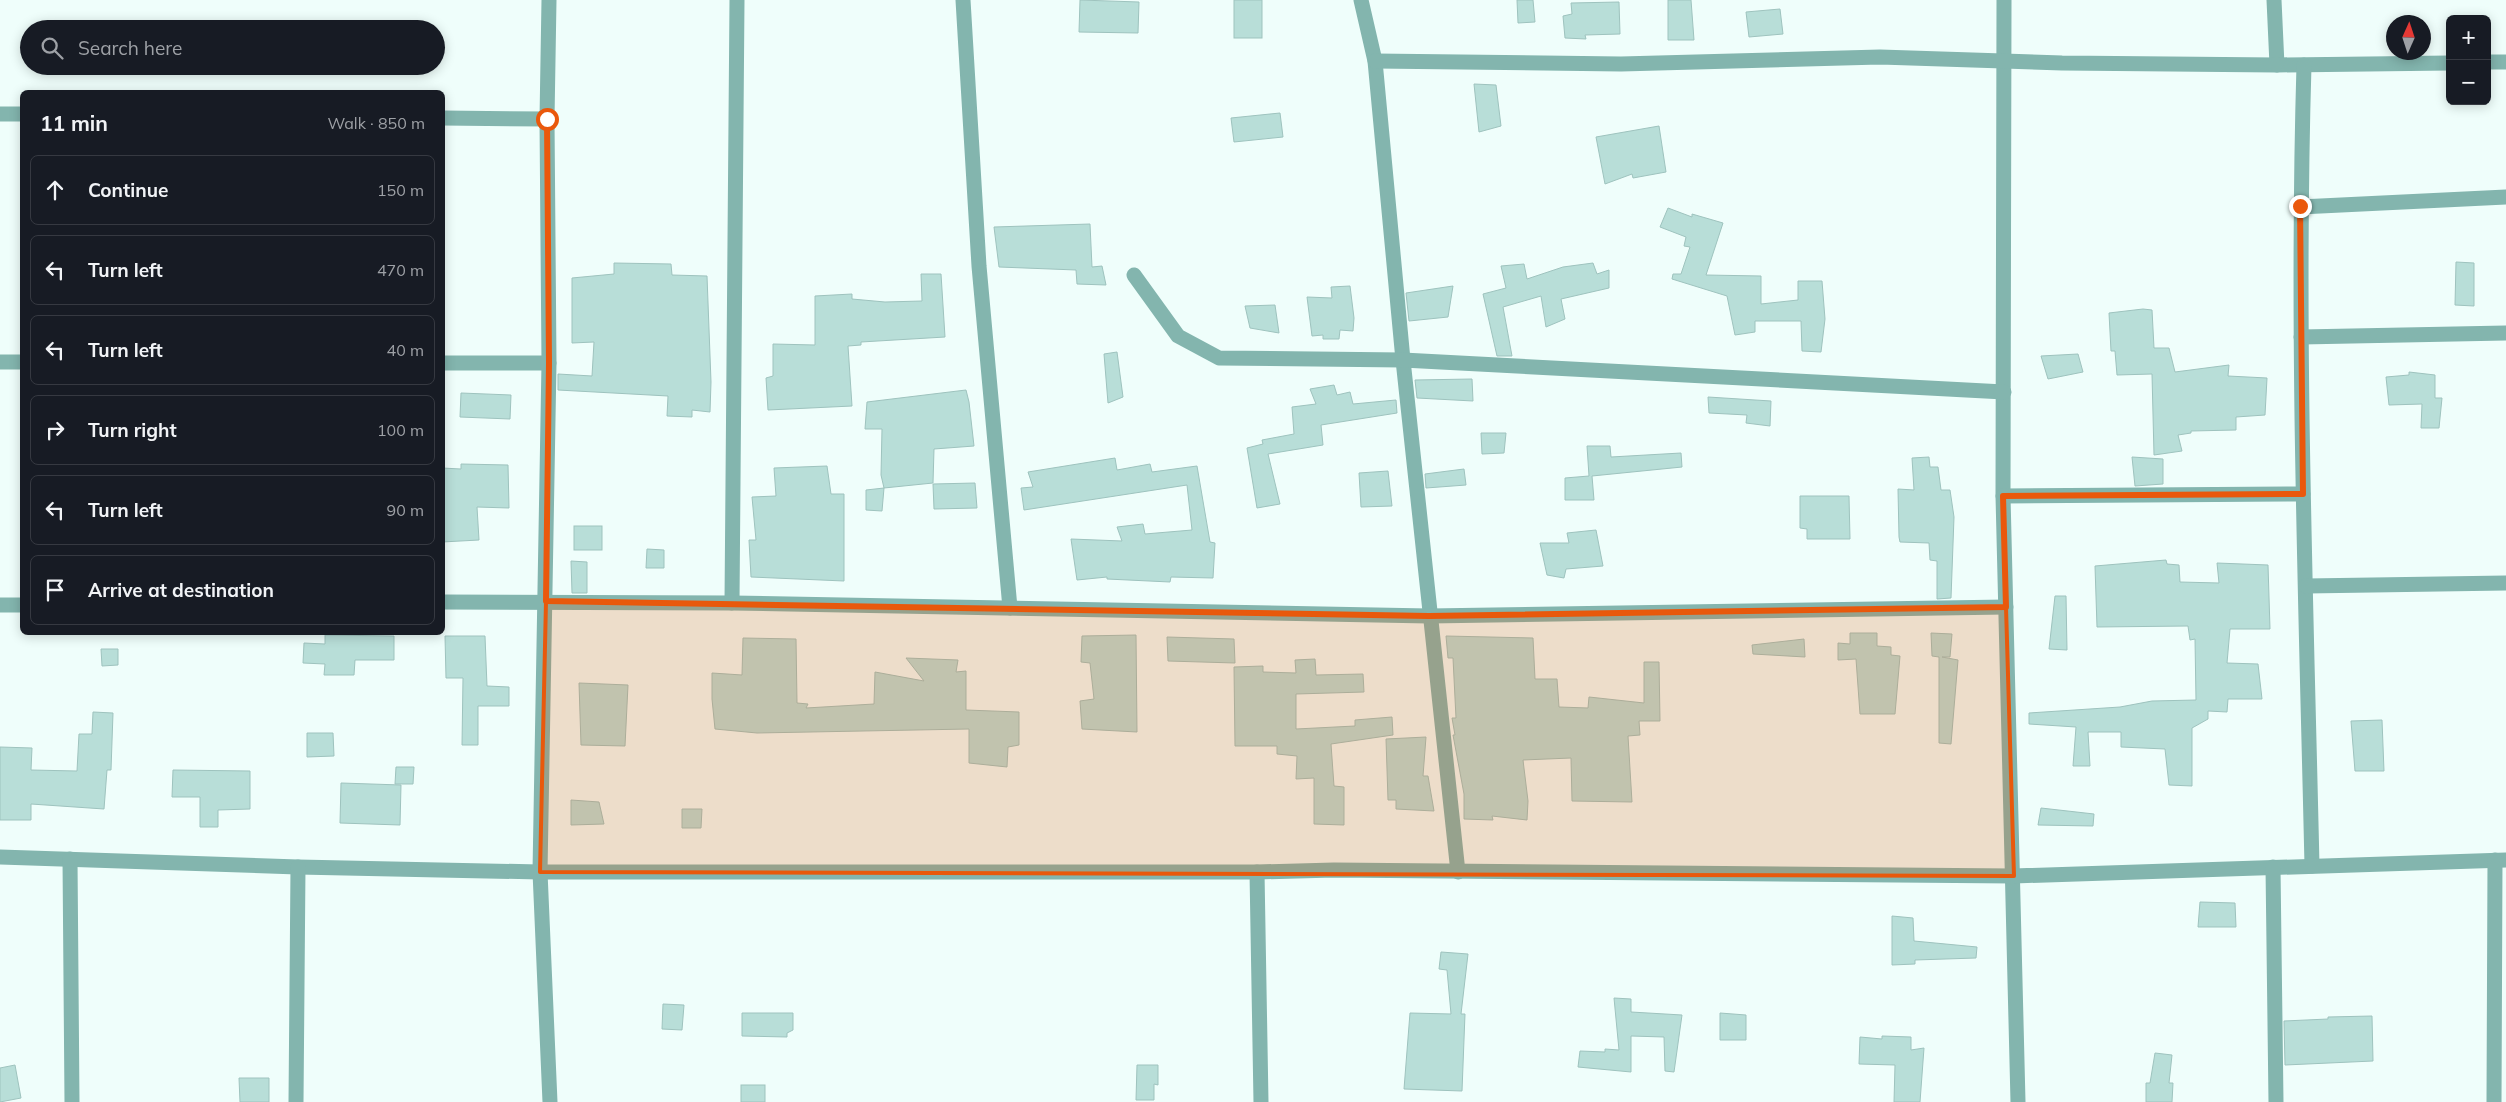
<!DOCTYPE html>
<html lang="en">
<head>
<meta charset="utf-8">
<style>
  :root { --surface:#171b24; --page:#242831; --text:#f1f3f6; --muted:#9ea1a6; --line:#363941 }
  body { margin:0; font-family:Mulish,sans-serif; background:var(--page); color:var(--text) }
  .controls { position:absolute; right:15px; top:15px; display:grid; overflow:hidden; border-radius:8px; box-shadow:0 2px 12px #0003 }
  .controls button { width:45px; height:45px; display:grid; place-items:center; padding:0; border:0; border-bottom:1px solid var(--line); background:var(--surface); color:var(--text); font:25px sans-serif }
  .compass { position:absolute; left:2386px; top:15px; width:45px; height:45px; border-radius:50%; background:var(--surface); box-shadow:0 2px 12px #0003; rotate:3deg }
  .stop { position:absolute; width:15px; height:15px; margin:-11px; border:4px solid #ea580c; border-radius:50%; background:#fff }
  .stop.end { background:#ea580c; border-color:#fff; box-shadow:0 1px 5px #0008 }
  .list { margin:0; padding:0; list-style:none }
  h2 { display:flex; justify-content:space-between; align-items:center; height:65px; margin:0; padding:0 20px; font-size:21px }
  h2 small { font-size:16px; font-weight:400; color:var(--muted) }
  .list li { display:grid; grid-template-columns:32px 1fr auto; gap:15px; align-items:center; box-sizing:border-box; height:70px; margin:0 10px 10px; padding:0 10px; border:1px solid var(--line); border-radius:8px }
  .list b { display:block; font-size:19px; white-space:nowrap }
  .list em { font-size:16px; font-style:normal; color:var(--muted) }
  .icon { flex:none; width:28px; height:28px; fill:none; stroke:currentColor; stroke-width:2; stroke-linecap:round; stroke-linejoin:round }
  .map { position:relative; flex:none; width:2506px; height:1102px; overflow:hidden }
  .search { position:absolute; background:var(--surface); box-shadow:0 2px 12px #0003; left:20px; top:20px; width:425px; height:55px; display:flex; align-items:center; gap:12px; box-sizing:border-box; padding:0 18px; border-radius:28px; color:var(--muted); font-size:19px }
  .panel { position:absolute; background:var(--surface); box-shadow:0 2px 12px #0003; left:20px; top:90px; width:425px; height:545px; border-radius:8px }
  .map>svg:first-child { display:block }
</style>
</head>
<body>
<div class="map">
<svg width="2506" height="1102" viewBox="0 0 2506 1102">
  <rect width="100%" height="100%" fill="#effefb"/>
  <g fill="#b8ded8" stroke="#9ec3be">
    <polygon points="1080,0 1139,2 1138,33 1079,32"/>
    <rect x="1234" y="0" width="28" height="38"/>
    <polygon points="1517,0 1533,0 1535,22 1518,23"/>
    <polygon points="1668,0 1691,0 1694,40 1668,40"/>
    <polygon points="1619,2 1620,34 1585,35 1586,39 1565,38 1563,16 1572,14 1571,3"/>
    <polygon points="1780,9 1783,34 1749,37 1746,12"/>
    <polygon points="1474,84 1496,85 1501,126 1479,132"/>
    <polygon points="1280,113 1283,137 1234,142 1231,118"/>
    <polygon points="1659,126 1666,172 1633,178 1632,174 1605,184 1596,137"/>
    <polygon points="1668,208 1692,217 1692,214 1723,223 1706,275 1761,276 1761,304 1798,300 1798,281 1822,281 1825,319 1821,352 1802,351 1801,321 1755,321 1755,332 1735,335 1727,296 1672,279 1673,274 1681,274 1690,247 1684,246 1686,237 1660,227"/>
    <polygon points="1090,224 1092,267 1102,266 1106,285 1077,284 1076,270 999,267 994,227"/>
    <polygon points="2456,262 2474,263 2474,306 2455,305"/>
    <polygon points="614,263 671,264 672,275 707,276 711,382 710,412 692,410 692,417 667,416 668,396 558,390 558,374 592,376 594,342 572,343 572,278 614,274"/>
    <polygon points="1593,263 1597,274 1609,270 1609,288 1561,299 1565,319 1546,327 1541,296 1503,307 1512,356 1497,356 1483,294 1506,288 1501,266 1524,264 1527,279 1563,267"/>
    <polygon points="921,274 941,274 945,337 861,342 861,345 848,346 852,406 768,410 766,378 773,376 773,344 815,345 815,296 852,294 852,299 885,302 922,301"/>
    <polygon points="1350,286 1354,318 1353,331 1340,330 1339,339 1323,339 1323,335 1312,336 1307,297 1332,298 1331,287"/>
    <polygon points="1453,286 1448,317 1409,321 1406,293"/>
    <polygon points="1275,305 1279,333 1250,328 1245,306"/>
    <polygon points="2143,309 2152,310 2154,348 2169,348 2175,372 2229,365 2228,376 2267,378 2265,415 2236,417 2236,430 2191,431 2191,433 2178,435 2182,451 2154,455 2152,374 2117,375 2115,351 2111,351 2109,313"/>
    <polygon points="1117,352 1123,397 1108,403 1104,354"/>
    <polygon points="2078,354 2083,372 2048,379 2041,356"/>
    <polygon points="2409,372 2435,375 2435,398 2442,398 2439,428 2421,428 2422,404 2389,405 2386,377 2409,375"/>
    <polygon points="1472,379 1473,401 1417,398 1415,380"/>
    <polygon points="1334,385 1337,395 1350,392 1353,404 1396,400 1397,413 1321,425 1323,445 1268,454 1280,504 1257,508 1247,448 1263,444 1262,440 1294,434 1292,407 1316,404 1310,389"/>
    <polygon points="966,390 969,402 974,446 934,449 933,483 884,488 881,475 882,429 865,429 867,402"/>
    <polygon points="461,393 511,395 510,419 460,417"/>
    <polygon points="1708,397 1771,401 1770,426 1746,423 1747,415 1709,413"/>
    <polygon points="1481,433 1506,433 1504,453 1482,454"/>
    <polygon points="1587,446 1610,446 1611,457 1681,453 1682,467 1592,476 1594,500 1565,500 1565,478 1589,476"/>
    <polygon points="1929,457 1930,467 1938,467 1941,490 1950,490 1954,517 1951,598 1937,599 1937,561 1930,560 1929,543 1900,542 1899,537 1898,489 1914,490 1912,458"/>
    <polygon points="2132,457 2163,459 2163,484 2135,486"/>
    <polygon points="1115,458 1117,470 1150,464 1152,472 1197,466 1210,542 1215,543 1213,578 1171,577 1170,582 1107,579 1107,577 1077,580 1071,539 1122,541 1117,527 1143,524 1145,534 1192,530 1187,485 1024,510 1021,488 1033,487 1028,472"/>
    <polygon points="461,464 508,465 509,508 477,507 479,540 442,542 442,468 461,469"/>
    <polygon points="827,466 831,494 844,494 844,581 751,577 749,540 756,540 752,497 776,496 774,468"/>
    <polygon points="1464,469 1466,485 1426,488 1425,474"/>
    <polygon points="1388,471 1392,506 1361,507 1359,473"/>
    <polygon points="975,483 977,508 934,509 933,484"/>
    <polygon points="884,488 882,511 866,510 866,490"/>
    <polygon points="1800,496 1849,496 1850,539 1807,539 1807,529 1800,528"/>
    <rect x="574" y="526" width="28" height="24"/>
    <polygon points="1596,530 1603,566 1566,569 1564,578 1547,575 1540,543 1569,543 1567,533"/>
    <polygon points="647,549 664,550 664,568 646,568"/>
    <polygon points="2166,560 2167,564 2179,565 2180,582 2219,583 2217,563 2268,565 2270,629 2230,629 2227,663 2258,664 2262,699 2228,699 2227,712 2208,711 2208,719 2192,728 2192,786 2169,785 2165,749 2121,747 2121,732 2088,732 2090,766 2073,766 2076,727 2029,724 2029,713 2120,707 2152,701 2196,700 2195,639 2190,640 2188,626 2097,627 2095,566"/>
    <polygon points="571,561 587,562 587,593 572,593"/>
    <polygon points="2055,596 2066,596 2067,650 2049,649"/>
    <polygon points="1850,633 1877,633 1877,646 1891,647 1891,655 1900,656 1895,714 1860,714 1856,659 1838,660 1838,643 1850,644"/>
    <polygon points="1931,633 1952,634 1950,657 1942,657 1958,660 1951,744 1939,743 1939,657 1932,656"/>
    <polygon points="325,635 394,636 394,660 355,660 354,675 324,675 325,664 303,663 304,643 325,644"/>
    <polygon points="1136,635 1137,732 1082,729 1080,701 1094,699 1090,663 1081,662 1082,636"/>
    <polygon points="445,636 485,636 487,686 509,687 509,706 478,706 478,745 462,745 463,678 446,678"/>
    <polygon points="1446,636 1533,638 1535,679 1557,679 1559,707 1588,708 1589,697 1644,703 1644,662 1659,662 1660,721 1639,721 1640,735 1628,736 1632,802 1572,801 1571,758 1523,760 1528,801 1527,820 1492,816 1493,820 1464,819 1464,794 1453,735 1455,735 1452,718 1456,718 1453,658 1448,658"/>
    <polygon points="1167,637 1234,639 1235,663 1168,661"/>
    <polygon points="743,638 796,639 797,703 808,704 806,708 874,704 875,672 924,681 906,658 958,660 956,672 966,671 966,710 1019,712 1019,745 1008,747 1007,767 969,763 969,729 757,733 715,729 712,699 712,673 742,675"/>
    <polygon points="1804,639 1805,657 1753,654 1752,645"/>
    <polygon points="101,649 118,649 118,665 102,666"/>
    <polygon points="1315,659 1316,675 1363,674 1364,692 1296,694 1296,729 1355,726 1355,720 1392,717 1393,735 1331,744 1334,786 1344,787 1344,825 1314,824 1314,778 1296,779 1297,756 1277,754 1277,746 1235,746 1234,667 1263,666 1263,672 1296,673 1295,660"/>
    <polygon points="579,683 628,685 625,746 581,745"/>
    <polygon points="93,712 113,713 111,770 107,770 104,809 31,804 31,820 0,820 0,747 32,748 31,770 77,771 79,734 92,734"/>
    <polygon points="2382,720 2384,771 2355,771 2351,721"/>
    <polygon points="307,733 333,733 334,756 307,757"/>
    <polygon points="1426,737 1423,776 1428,776 1434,811 1396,809 1396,800 1388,800 1386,739"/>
    <polygon points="396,767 414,767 413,784 395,784"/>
    <polygon points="173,770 250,771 250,809 218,810 218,827 200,827 200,797 172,797"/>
    <polygon points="341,783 401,785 400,825 340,823"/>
    <polygon points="571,800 599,802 604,824 571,825"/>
    <polygon points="2041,808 2094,814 2093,826 2038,825"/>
    <polygon points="682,809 702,809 701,828 682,828"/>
    <polygon points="2200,902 2235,903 2236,927 2198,927"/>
    <polygon points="1892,916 1913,918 1914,941 1977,947 1976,958 1915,960 1915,964 1892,965"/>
    <polygon points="1441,952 1468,954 1461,1014 1465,1014 1462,1091 1404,1089 1410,1013 1451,1014 1447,970 1439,969"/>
    <polygon points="1614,998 1631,999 1631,1012 1682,1015 1674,1072 1665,1071 1664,1037 1631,1036 1631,1072 1578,1067 1580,1051 1605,1052 1605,1049 1619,1050"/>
    <polygon points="663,1004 684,1005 682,1030 662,1029"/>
    <polygon points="742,1013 793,1013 793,1030 787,1033 787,1037 742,1036"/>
    <polygon points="1720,1013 1746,1015 1746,1040 1720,1040"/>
    <polygon points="2372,1016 2373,1061 2285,1065 2284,1021 2328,1019 2328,1017"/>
    <polygon points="1882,1036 1911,1037 1911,1050 1924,1048 1920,1102 1894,1102 1895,1065 1859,1064 1860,1037 1882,1039"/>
    <polygon points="2155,1053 2172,1055 2169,1083 2173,1083 2172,1102 2146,1102 2146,1083 2150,1083"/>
    <polygon points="15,1065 21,1098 0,1102 0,1068"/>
    <polygon points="1137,1065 1158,1065 1158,1085 1154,1084 1154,1100 1136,1100"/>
    <polygon points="239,1078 269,1078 269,1102 240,1102"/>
    <rect x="741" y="1085" width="24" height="17"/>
  </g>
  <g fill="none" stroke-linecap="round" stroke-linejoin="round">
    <g stroke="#83b5ae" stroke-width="15">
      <polyline points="549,0 547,119 549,363 540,872 550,1102"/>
      <polyline points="963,0 979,266 1010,608"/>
      <polyline points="1361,0 1375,61 1403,360 1458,872"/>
      <polyline points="2004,0 2003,496 2018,1102"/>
      <polyline points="2274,0 2277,65"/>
      <polyline points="1375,61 1621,64 1880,57 2062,63 2277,65 2450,63"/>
      <polyline points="2487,62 2506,62"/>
      <path d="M2304 65C2296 332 2306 599 2312 866"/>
      <polyline points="0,114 22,114"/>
      <polyline points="442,118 547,119"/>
      <polyline points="2300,207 2506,197"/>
      <polyline points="1134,275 1178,336 1219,358 1403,360 2004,392"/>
      <polyline points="2301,337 2506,333"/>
      <polyline points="0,362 22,362"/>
      <polyline points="442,363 549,363"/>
      <polyline points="2003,496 2303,494"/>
      <polyline points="2306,586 2506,583"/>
      <polyline points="442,602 732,603 1429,616 2006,607"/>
      <polyline points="732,603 737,0"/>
      <polyline points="0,605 22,605"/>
      <polyline points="0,857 298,867 540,872 1257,872 1334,870 2014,876 2506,860"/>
      <polyline points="70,859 72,1102"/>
      <polyline points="2273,867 2276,1102"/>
      <polyline points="1257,872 1261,1102"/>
      <polyline points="296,1102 298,867"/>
      <polyline points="2494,1102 2495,860"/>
    </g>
  </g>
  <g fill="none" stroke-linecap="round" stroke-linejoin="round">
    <polyline stroke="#ea580c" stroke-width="6" points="547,119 549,363 546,601 1429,616 2006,607 2003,496 2303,494 2300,206"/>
  </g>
  <path fill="#e8590c" fill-opacity="0.2" stroke="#e8590c" stroke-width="4" stroke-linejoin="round" d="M546 601 1429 616 2006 607 2014 876 540 872Z"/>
</svg>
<div class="controls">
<button>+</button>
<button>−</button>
</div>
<svg class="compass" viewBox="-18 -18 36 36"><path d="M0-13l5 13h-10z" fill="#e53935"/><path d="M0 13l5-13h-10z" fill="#9ea1a6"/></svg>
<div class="stop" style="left:547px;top:119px"></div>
<div class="stop end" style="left:2300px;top:206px"></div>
<div class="search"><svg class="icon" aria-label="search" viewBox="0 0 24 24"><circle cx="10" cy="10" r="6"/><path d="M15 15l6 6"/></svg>Search here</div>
<section class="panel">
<h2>11 min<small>Walk · 850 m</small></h2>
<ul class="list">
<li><svg class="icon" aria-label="ahead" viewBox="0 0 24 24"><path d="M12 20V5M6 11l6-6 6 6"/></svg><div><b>Continue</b></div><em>150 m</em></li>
<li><svg class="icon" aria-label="left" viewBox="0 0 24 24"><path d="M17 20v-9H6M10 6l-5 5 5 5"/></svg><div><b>Turn left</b></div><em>470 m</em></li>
<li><svg class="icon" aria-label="left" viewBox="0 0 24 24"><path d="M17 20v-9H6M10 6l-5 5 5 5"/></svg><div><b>Turn left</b></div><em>40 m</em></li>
<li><svg class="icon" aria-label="right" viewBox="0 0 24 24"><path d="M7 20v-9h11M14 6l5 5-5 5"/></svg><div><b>Turn right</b></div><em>100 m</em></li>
<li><svg class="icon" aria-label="left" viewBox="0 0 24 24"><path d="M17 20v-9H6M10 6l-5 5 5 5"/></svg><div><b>Turn left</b></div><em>90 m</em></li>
<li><svg class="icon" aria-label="arrive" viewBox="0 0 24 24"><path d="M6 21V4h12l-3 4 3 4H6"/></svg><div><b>Arrive at destination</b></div></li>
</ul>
</section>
</div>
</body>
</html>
